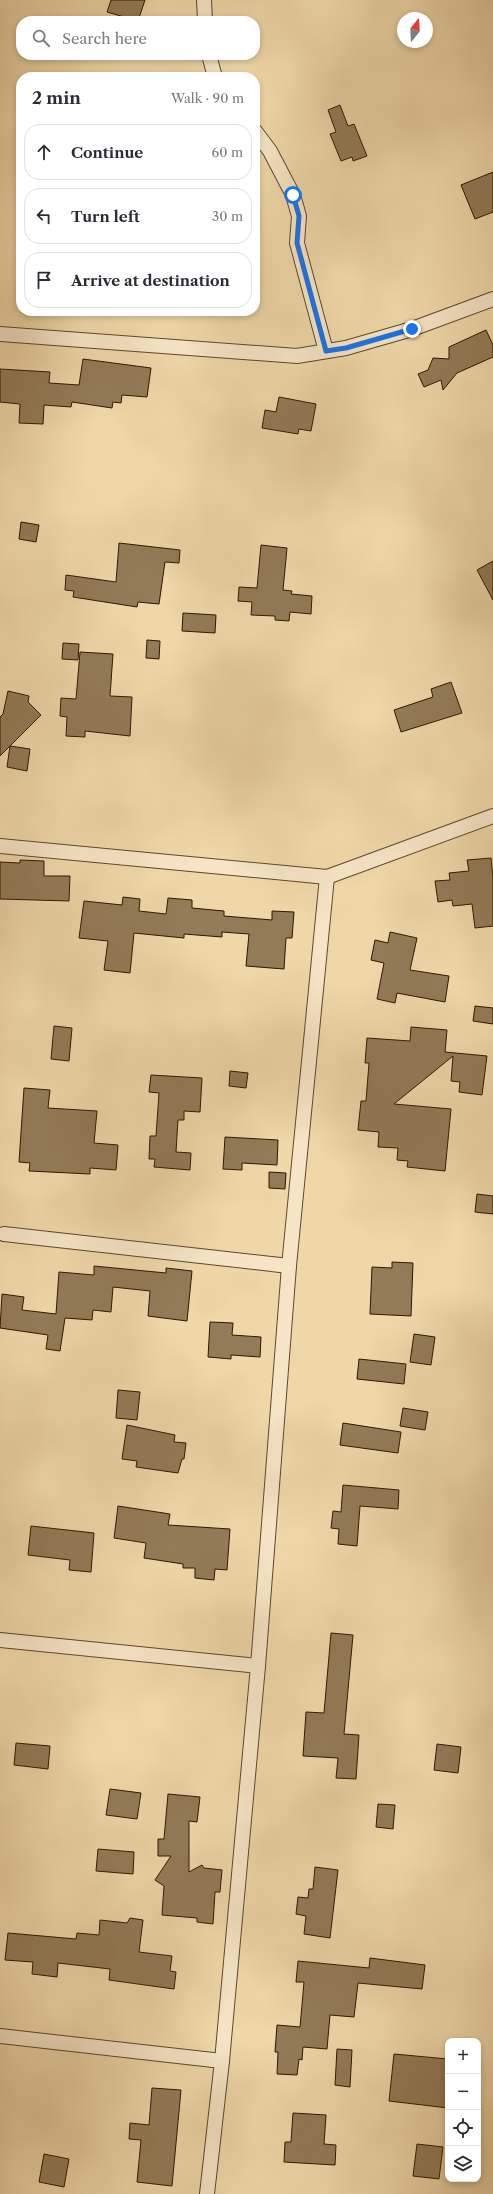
<!DOCTYPE html>
<html lang="en">
<head>
<meta charset="utf-8">
<style>
  :root { --surface:#fff; --page:#f2f2f3; --text:#2b2b33; --muted:#7c7c81; --line:#e1e1e2 }
  body { margin:0; font-family:"Libre Caslon Text",serif; background:var(--page); color:var(--text) }
  .controls { position:absolute; right:12px; bottom:12px; display:grid; overflow:hidden; border-radius:8px; box-shadow:0 2px 6px #0003 }
  .controls button { width:36px; height:36px; display:grid; place-items:center; padding:0; border:0; border-bottom:1px solid var(--line); background:var(--surface); color:var(--text); font:20px sans-serif }
  .compass { position:absolute; left:397px; top:12px; width:36px; height:36px; border-radius:50%; background:var(--surface); box-shadow:0 2px 6px #0003; rotate:18deg }
  .stop { position:absolute; width:12px; height:12px; margin:-9px; border:3px solid #1a73e8; border-radius:50%; background:#fff }
  .stop.end { background:#1a73e8; border-color:#fff; box-shadow:0 1px 4px #0008 }
  .list { margin:0; padding:0; list-style:none }
  h2 { display:flex; justify-content:space-between; align-items:center; height:52px; margin:0; padding:0 16px; font-size:17px }
  h2 small { font-size:13px; font-weight:400; color:var(--muted) }
  .list li { display:grid; grid-template-columns:26px 1fr auto; gap:12px; align-items:center; box-sizing:border-box; height:56px; margin:0 8px 8px; padding:0 8px; border:1px solid var(--line); border-radius:16px }
  .list b { display:block; font-size:15px; white-space:nowrap }
  .list em { font-size:13px; font-style:normal; color:var(--muted) }
  .icon { flex:none; width:22px; height:22px; fill:none; stroke:currentColor; stroke-width:2; stroke-linecap:round; stroke-linejoin:round }
  .map { position:relative; flex:none; width:493px; height:2194px; overflow:hidden }
  .search { position:absolute; background:var(--surface); box-shadow:0 2px 6px #0003; left:16px; top:16px; width:244px; height:44px; display:flex; align-items:center; gap:10px; box-sizing:border-box; padding:0 14px; border-radius:16px; color:var(--muted); font-size:15px }
  .panel { position:absolute; background:var(--surface); box-shadow:0 2px 6px #0003; left:16px; top:72px; width:244px; height:244px; border-radius:16px }
  .map>svg:first-child { display:block }
</style>
</head>
<body>
<div class="map">
<svg width="493" height="2194" viewBox="0 0 493 2194">
  <rect width="100%" height="100%" fill="#efd7a8"/>
  <filter id="stains"><feTurbulence type="fractalNoise" baseFrequency=".005" numOctaves="4"/><feColorMatrix values="0 0 0 0 .2 0 0 0 0 .09 0 0 0 0 .02 0 0 0 .5 -.17"/></filter>
  <radialGradient id="worn" r=".72"><stop offset=".6" stop-color="#630" stop-opacity="0"/><stop offset="1" stop-color="#630" stop-opacity=".3"/></radialGradient>
  <g fill="#927b57" stroke="#2d1700">
    <polygon points="111,0 145,0 138,21 107,12"/>
    <polygon points="340,105 348,126 354,124 367,156 353,161 352,157 341,161 330,134 336,132 328,110"/>
    <polygon points="493,172 493,212 475,219 461,185"/>
    <polygon points="486,330 493,345 493,357 457,373 443,390 441,380 424,387 418,374 428,370 433,358 449,359 449,347"/>
    <polygon points="83,359 151,368 147,397 122,395 121,403 113,402 112,408 72,402 71,407 44,405 43,424 19,423 20,404 0,402 0,369 50,372 49,383 79,385"/>
    <polygon points="279,397 316,404 311,431 299,429 298,434 262,428 265,410 276,412"/>
    <polygon points="21,522 39,525 36,542 19,539"/>
    <polygon points="119,543 180,550 179,563 165,562 159,604 138,602 137,607 73,597 74,591 65,590 66,575 116,582"/>
    <polygon points="261,545 287,548 283,590 292,591 291,594 312,596 311,614 290,612 289,621 275,620 275,616 251,615 252,602 238,601 239,587 257,588"/>
    <polygon points="493,561 493,600 477,570"/>
    <polygon points="183,613 216,615 215,633 182,631"/>
    <polygon points="147,640 160,641 159,659 146,658"/>
    <polygon points="63,643 79,644 78,660 62,659"/>
    <polygon points="80,652 113,654 110,696 132,697 130,736 85,731 85,737 66,736 67,717 60,716 61,698 76,699"/>
    <polygon points="451,682 462,713 401,732 394,710 433,697 431,689"/>
    <polygon points="8,691 29,696 28,702 41,715 0,756 0,717 3,714"/>
    <polygon points="10,746 30,749 27,771 7,767"/>
    <polygon points="491,858 493,878 493,926 475,928 472,904 453,906 452,900 438,902 435,881 450,880 449,873 469,871 467,860"/>
    <polygon points="20,860 44,861 44,876 70,876 69,901 0,899 0,862 20,863"/>
    <polygon points="123,897 140,899 139,911 166,914 168,898 192,900 192,908 224,911 224,916 272,920 272,911 294,912 292,938 286,938 284,969 246,966 249,934 222,932 222,937 184,934 184,938 134,933 130,973 104,970 108,941 79,938 84,901 122,905"/>
    <polygon points="390,932 417,938 410,970 449,976 445,1002 397,993 395,1003 377,999 384,963 371,960 375,940 388,943"/>
    <polygon points="475,1006 493,1008 493,1024 473,1021"/>
    <polygon points="54,1026 72,1028 69,1061 51,1059"/>
    <polygon points="411,1027 447,1030 445,1052 487,1056 482,1095 459,1092 460,1082 451,1081 453,1056 394,1104 451,1109 445,1171 407,1167 408,1161 397,1160 398,1148 378,1147 379,1132 358,1130 361,1101 366,1101 369,1063 365,1063 367,1038 410,1041"/>
    <polygon points="230,1071 248,1073 246,1088 229,1086"/>
    <polygon points="151,1075 202,1078 200,1112 184,1111 184,1120 178,1120 176,1152 191,1153 190,1170 154,1167 155,1159 149,1159 150,1136 156,1136 159,1093 149,1092"/>
    <polygon points="24,1088 50,1090 48,1108 97,1111 94,1143 118,1145 116,1170 90,1168 90,1174 29,1171 30,1163 19,1162"/>
    <polygon points="225,1137 278,1140 277,1165 242,1163 242,1170 223,1169"/>
    <polygon points="269,1172 286,1173 285,1189 269,1188"/>
    <polygon points="477,1194 493,1196 493,1214 475,1212"/>
    <polygon points="392,1262 413,1263 411,1316 370,1314 372,1267 392,1268"/>
    <polygon points="94,1266 166,1273 166,1268 192,1271 187,1321 148,1316 150,1291 113,1287 111,1312 93,1310 92,1320 65,1318 60,1351 46,1349 48,1335 0,1328 2,1294 24,1297 22,1310 56,1314 59,1272 94,1275"/>
    <polygon points="210,1322 233,1323 232,1335 261,1337 260,1357 231,1355 231,1359 208,1357"/>
    <polygon points="414,1334 435,1337 431,1365 410,1362"/>
    <polygon points="359,1359 406,1364 404,1384 357,1379"/>
    <polygon points="118,1390 140,1392 137,1420 116,1418"/>
    <polygon points="403,1408 428,1412 425,1430 400,1426"/>
    <polygon points="343,1423 401,1432 398,1453 340,1445"/>
    <polygon points="127,1425 175,1435 174,1442 186,1443 184,1459 182,1459 178,1473 136,1467 137,1461 122,1459"/>
    <polygon points="343,1485 399,1490 398,1509 360,1506 357,1546 338,1544 339,1529 331,1528 333,1511 341,1512"/>
    <polygon points="118,1506 170,1514 168,1525 230,1529 227,1570 215,1569 214,1580 195,1578 195,1568 183,1568 183,1564 144,1558 146,1543 114,1538"/>
    <polygon points="31,1526 94,1533 91,1572 69,1570 70,1560 28,1555"/>
    <polygon points="331,1633 353,1635 344,1734 359,1735 356,1779 336,1778 338,1758 303,1756 306,1712 324,1713"/>
    <polygon points="16,1743 50,1746 48,1769 14,1765"/>
    <polygon points="437,1744 461,1747 458,1773 434,1770"/>
    <polygon points="110,1789 141,1793 137,1819 106,1815"/>
    <polygon points="168,1794 200,1797 197,1822 189,1821 189,1872 202,1865 204,1868 222,1870 220,1892 215,1892 213,1924 197,1922 197,1918 162,1915 164,1886 155,1880 171,1856 158,1856 158,1839 164,1839"/>
    <polygon points="378,1804 395,1805 393,1829 376,1827"/>
    <polygon points="98,1849 134,1852 133,1874 96,1871"/>
    <polygon points="315,1867 338,1870 330,1938 304,1934 306,1916 296,1914 298,1897 308,1898 309,1889 313,1889"/>
    <polygon points="130,1918 143,1920 139,1952 172,1956 170,1971 176,1972 174,1989 109,1980 110,1969 58,1963 57,1977 32,1974 33,1962 5,1960 8,1933 76,1939 77,1933 99,1935 100,1920 127,1923"/>
    <polygon points="370,1958 425,1965 422,1989 358,1983 354,2017 330,2015 327,2049 303,2047 302,2060 299,2059 297,2075 277,2074 278,2052 275,2052 277,2025 300,2027 304,1982 296,1982 298,1961 369,1968"/>
    <polygon points="337,2049 352,2050 350,2087 335,2085"/>
    <polygon points="394,2054 448,2059 448,2108 389,2101"/>
    <polygon points="152,2088 181,2090 172,2186 137,2182 141,2140 129,2139 130,2123 149,2125"/>
    <polygon points="293,2113 326,2115 324,2144 336,2145 335,2165 284,2162 285,2142 291,2142"/>
    <polygon points="417,2144 443,2147 439,2179 413,2176"/>
    <polygon points="44,2154 69,2159 64,2187 39,2182"/>
  </g>
  <g fill="none" stroke-linecap="round" stroke-linejoin="round">
    <g stroke="#5e472a" stroke-width="16">
      <g id="street">
        <polyline points="204,0 205,21"/>
        <polyline points="209,55 215,77"/>
        <polyline points="255,131 270,151 293,195 299,216 297,243 326,351"/>
        <polyline points="0,334 297,356 346,348 412,329 493,299"/>
        <polyline points="0,846 327,877 493,816"/>
        <polyline points="4,1234 289,1266"/>
        <polyline points="0,1640 258,1666"/>
        <polyline points="0,2036 222,2061"/>
        <polyline points="207,2194 222,2061 258,1666 289,1266 327,877"/>
      </g>
    </g>
    <use href="#street" stroke="#f5e5c6" stroke-width="14"/>
  </g>
  <g fill="none" stroke-linecap="round" stroke-linejoin="round">
    <polyline stroke="#1a73e8" stroke-width="5" points="293,195 299,216 297,243 326,351 346,348 412,329"/>
  </g>
  <rect width="100%" height="100%" filter="url(#stains)"/>
  <rect width="100%" height="100%" fill="url(#worn)"/>
</svg>
<div class="controls">
<button>+</button>
<button>−</button>
<button><svg class="icon" aria-label="locate" viewBox="0 0 24 24"><circle cx="12" cy="12" r="6"/><path d="M12 2v4M12 18v4M2 12h4M18 12h4"/></svg></button>
<button><svg class="icon" aria-label="layers" viewBox="0 0 24 24"><path d="M12 4l9 5-9 5-9-5zM3 14l9 5 9-5"/></svg></button>
</div>
<svg class="compass" viewBox="-18 -18 36 36"><path d="M0-13l5 13h-10z" fill="#e53935"/><path d="M0 13l5-13h-10z" fill="#7c7c81"/></svg>
<div class="stop" style="left:293px;top:195px"></div>
<div class="stop end" style="left:412px;top:329px"></div>
<div class="search"><svg class="icon" aria-label="search" viewBox="0 0 24 24"><circle cx="10" cy="10" r="6"/><path d="M15 15l6 6"/></svg>Search here</div>
<section class="panel">
<h2>2 min<small>Walk · 90 m</small></h2>
<ul class="list">
<li><svg class="icon" aria-label="ahead" viewBox="0 0 24 24"><path d="M12 20V5M6 11l6-6 6 6"/></svg><div><b>Continue</b></div><em>60 m</em></li>
<li><svg class="icon" aria-label="left" viewBox="0 0 24 24"><path d="M17 20v-9H6M10 6l-5 5 5 5"/></svg><div><b>Turn left</b></div><em>30 m</em></li>
<li><svg class="icon" aria-label="arrive" viewBox="0 0 24 24"><path d="M6 21V4h12l-3 4 3 4H6"/></svg><div><b>Arrive at destination</b></div></li>
</ul>
</section>
</div>
</body>
</html>
